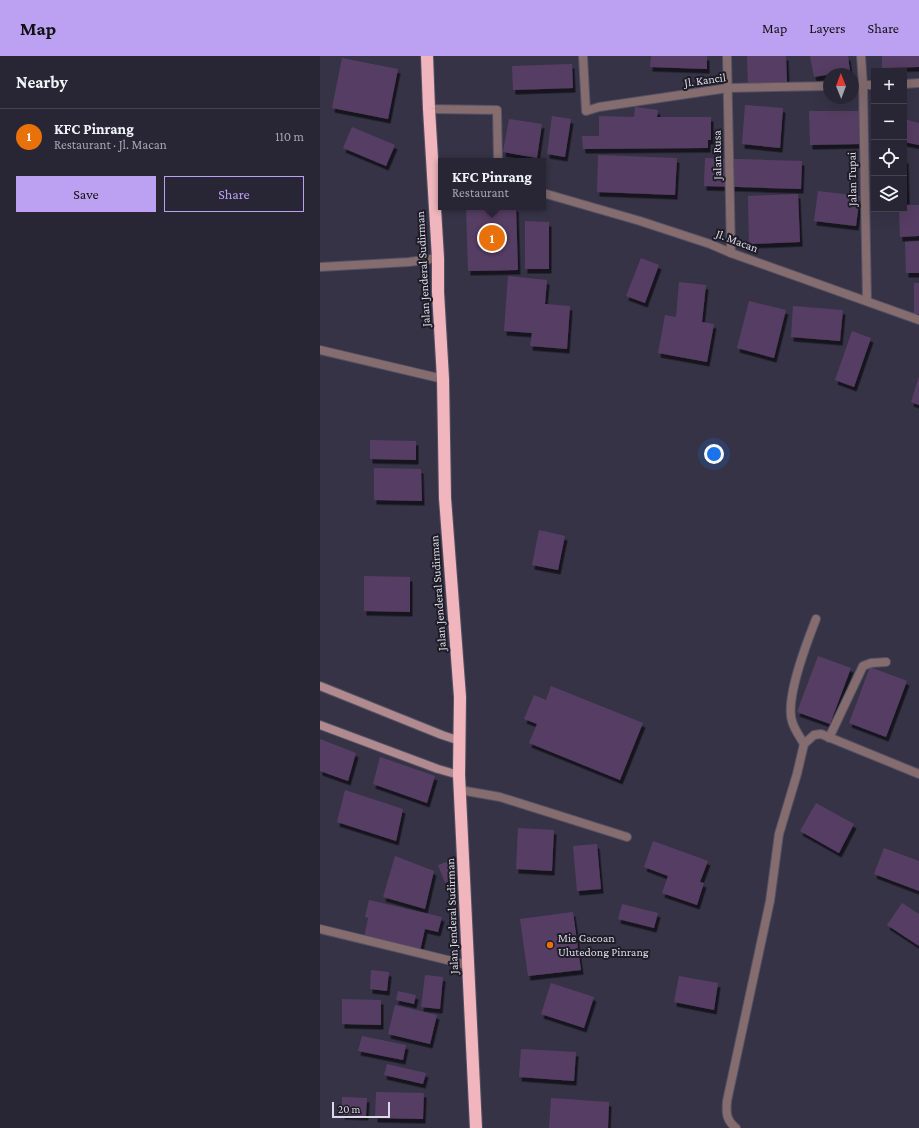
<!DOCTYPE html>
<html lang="en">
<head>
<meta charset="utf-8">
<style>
  :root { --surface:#282635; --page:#302e3d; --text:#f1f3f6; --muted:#a5a5ad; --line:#444350; --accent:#bca0f2 }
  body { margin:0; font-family:"Crimson Pro",serif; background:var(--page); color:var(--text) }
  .controls { position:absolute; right:12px; top:12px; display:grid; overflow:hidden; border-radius:0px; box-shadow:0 4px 16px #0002 }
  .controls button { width:36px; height:36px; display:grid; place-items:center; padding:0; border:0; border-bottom:1px solid var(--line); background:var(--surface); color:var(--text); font:20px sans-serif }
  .compass { position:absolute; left:503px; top:12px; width:36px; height:36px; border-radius:50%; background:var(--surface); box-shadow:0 4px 16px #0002; rotate:359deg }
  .scale { position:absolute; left:12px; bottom:10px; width:58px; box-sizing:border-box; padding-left:4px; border:2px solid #dad9e6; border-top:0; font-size:11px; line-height:14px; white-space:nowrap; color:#dad9e6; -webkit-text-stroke:3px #1e1c26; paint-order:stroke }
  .you { position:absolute; left:394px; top:398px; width:14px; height:14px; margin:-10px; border:3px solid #fff; border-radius:50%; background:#1a73e8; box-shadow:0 0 0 6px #1a73e833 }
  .badge { display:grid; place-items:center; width:26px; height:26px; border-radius:50%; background:var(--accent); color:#fff; font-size:13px; font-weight:700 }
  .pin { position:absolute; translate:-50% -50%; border:2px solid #fff; box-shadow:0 1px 4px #0006 }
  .popup { position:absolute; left:118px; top:102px; width:108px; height:52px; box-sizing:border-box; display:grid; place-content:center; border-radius:0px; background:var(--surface); filter:drop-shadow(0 1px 3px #0005); font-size:13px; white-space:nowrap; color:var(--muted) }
  .popup b { font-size:15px; color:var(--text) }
  .popup::after { content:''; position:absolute; left:50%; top:100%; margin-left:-8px; border:8px solid transparent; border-top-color:var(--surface) }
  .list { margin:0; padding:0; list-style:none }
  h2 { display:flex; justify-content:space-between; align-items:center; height:52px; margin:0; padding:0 16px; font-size:17px }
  h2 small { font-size:13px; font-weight:400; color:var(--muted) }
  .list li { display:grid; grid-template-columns:26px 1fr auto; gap:12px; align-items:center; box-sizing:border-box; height:56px; padding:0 16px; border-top:1px solid var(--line) }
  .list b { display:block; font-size:15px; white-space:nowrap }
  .list p { margin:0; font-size:13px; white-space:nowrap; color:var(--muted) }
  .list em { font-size:13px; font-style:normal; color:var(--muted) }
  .actions { display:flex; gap:8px; padding:12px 16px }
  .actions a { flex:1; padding:9px 0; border:1px solid var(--accent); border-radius:0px; text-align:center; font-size:14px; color:var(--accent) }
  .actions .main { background:var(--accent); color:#111 }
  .icon { flex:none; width:22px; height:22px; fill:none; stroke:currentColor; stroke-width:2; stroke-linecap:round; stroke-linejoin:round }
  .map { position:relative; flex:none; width:599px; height:1072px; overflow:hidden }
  header { display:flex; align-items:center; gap:24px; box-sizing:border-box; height:56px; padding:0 20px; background:var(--accent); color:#111 }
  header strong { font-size:19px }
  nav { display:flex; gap:22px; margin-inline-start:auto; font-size:14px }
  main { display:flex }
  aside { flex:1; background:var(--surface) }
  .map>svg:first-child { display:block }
</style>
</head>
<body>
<header>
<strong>Map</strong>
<nav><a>Map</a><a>Layers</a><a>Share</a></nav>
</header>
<main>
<aside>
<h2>Nearby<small></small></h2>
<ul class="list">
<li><span class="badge" style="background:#e8710a">1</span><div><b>KFC Pinrang</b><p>Restaurant · Jl. Macan</p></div><em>110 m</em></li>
</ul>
<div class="actions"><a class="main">Save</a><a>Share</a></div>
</aside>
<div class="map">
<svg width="599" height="1072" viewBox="0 0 599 1072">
  <defs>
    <filter id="shadow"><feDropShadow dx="2.5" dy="4.5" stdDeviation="0" flood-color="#0009"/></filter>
  </defs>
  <rect width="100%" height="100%" fill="#363347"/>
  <g fill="#573e63" filter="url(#shadow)">
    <polygon points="331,0 387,0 387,13 330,11"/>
    <polygon points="427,0 466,0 467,27 428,29"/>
    <polygon points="490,0 528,0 530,15 494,21"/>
    <polygon points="562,0 599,0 599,11 562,12"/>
    <polygon points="22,2 78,13 68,63 12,52"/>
    <polygon points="252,8 253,32 193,34 192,10"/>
    <polygon points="425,49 463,52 460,92 422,88"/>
    <polygon points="315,51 338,54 337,61 391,61 391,84 388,84 388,92 263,93 262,80 279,80 279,60 314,61"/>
    <polygon points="489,55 542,55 542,88 490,89"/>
    <polygon points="232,60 251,63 245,101 227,98"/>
    <polygon points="189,63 222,68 217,102 183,96"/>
    <polygon points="584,63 599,67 599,89 584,86"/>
    <polygon points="32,71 75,89 66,110 23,92"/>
    <polygon points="278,99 357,102 355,139 277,136"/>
    <polygon points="385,102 482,105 481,133 384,130"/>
    <polygon points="584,103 586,103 587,144 584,144"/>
    <polygon points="498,135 540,140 536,170 494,165"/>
    <polygon points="478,138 480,186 429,188 428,140"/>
    <polygon points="584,149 599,149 599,180 580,181 579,153 584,153"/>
    <polygon points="146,151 196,151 198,214 148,215"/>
    <polygon points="205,165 229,166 229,213 205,213"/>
    <polygon points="599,185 599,217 586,217 585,186"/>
    <polygon points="321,202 339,209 325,247 306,240"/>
    <polygon points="188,220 227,224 225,248 250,250 247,293 210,290 212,277 184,275"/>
    <polygon points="359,226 386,229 382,266 394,268 387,306 338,297 345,259 356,261"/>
    <rect x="594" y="227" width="5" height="31"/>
    <polygon points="429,245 466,254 454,302 417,292"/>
    <polygon points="473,250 523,254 520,285 471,281"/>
    <polygon points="532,275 551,282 534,331 515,324"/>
    <polygon points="599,320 599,349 591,346"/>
    <polygon points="50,384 96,385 96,404 50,403"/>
    <polygon points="54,412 101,413 102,445 54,444"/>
    <polygon points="219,474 245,480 238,514 212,509"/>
    <polygon points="44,520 90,521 90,556 44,555"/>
    <polygon points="498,600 531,612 510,668 477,656"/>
    <polygon points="550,611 587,625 566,681 529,667"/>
    <polygon points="231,630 323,667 300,724 209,687 217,668 204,663 214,639 226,644"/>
    <polygon points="0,683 36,697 28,725 0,715"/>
    <polygon points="60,701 115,720 107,747 53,728"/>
    <polygon points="25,734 83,753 76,785 17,766"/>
    <polygon points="496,747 534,768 519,797 480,775"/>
    <polygon points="198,772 234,774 232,815 196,813"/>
    <polygon points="333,785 388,805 380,826 384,827 377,849 342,837 348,820 324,811"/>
    <polygon points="277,788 281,833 257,835 253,790"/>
    <polygon points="564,792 599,805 599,835 554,818"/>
    <polygon points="75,800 114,815 105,853 63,841"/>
    <polygon points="129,805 136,823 125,827 118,809"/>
    <polygon points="49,844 122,861 118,876 105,873 100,895 44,882 48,862 45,861"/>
    <polygon points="582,847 599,858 599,890 567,869"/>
    <polygon points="302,848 338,857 334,872 298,863"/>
    <polygon points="253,856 261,914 208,920 200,863"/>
    <polygon points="51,914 69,916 67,935 50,933"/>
    <polygon points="105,919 123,921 120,953 101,951"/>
    <polygon points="359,920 398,927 394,954 354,946"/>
    <polygon points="231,927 274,941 264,972 221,958"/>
    <polygon points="78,935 96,939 94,948 76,944"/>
    <polygon points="22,943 61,944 61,969 22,968"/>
    <polygon points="75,949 117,959 110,988 68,978"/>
    <polygon points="42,980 86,989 83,1004 38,995"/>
    <polygon points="201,993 256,996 254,1025 199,1021"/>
    <polygon points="67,1008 106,1017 103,1028 64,1019"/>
    <polygon points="56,1036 104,1037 103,1063 55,1062"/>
    <polygon points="22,1041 47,1042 46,1060 22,1059"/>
    <polygon points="231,1042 289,1046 288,1072 229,1072"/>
  </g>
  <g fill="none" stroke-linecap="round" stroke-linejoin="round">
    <g stroke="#545164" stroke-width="10">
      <g id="lane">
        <polyline points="109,53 177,54 178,105"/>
        <polyline points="0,211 89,206 118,202"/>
        <polyline points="0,294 123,323"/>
        <polyline points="509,682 543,610 551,607 566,606"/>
        <path d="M484 688C480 681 474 673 472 665 465 642 487 586 496 563"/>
        <polyline points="140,734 180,741 307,781"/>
      </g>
    </g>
    <g stroke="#545164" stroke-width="10">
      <g id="street">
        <polyline points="263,0 266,55 279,51 408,32 509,30"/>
        <polyline points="407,0 411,197"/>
        <polyline points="541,0 543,29 547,245"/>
        <polyline points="584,28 599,27"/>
        <polyline points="533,29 554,29"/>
        <polyline points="223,137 320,165 390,188 411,197 599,264"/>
        <polyline points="0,873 148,909"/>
        <path d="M416 1072C406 1064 406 1057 407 1045L450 845 459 778 477 718 484 688 494 679 501 678 599 718"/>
      </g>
    </g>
    <g stroke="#545164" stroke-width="10">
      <g id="secondary">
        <polyline points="0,630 122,679 140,685"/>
        <polyline points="0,669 118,713 139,719"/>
      </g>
    </g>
    <g stroke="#545164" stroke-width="14">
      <polyline id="highway" points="107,0 109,53 118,202 118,236 123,323 125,442 140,641 139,719 156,1072"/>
    </g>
    <use href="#lane" stroke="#846c6f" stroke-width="8"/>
    <use href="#street" stroke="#846c6f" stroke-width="8"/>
    <use href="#secondary" stroke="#b08a8f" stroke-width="8"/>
    <use href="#highway" stroke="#f0b5bd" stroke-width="12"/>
  </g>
  <circle fill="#e8710a" stroke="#1e1c26" stroke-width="1.5" cx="230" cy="889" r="4"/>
  <g text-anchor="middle" stroke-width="4" stroke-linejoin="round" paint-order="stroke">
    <g font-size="12" fill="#dad9e6" stroke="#1e1c26">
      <text transform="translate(385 24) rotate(-8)" y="4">Jl. Kancil</text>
      <text transform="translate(397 99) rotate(-91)" y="4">Jalan Rusa</text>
      <text transform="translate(532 123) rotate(-91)" y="4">Jalan Tupai</text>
      <text transform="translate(417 185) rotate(21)" y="4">Jl. Macan</text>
      <text transform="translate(103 213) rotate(-93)" y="4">Jalan Jenderal Sudirman</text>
      <text transform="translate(118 537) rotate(-94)" y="4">Jalan Jenderal Sudirman</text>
      <text transform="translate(132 860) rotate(-92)" y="4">Jalan Jenderal Sudirman</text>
    </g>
    <g font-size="12" fill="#dad9e6" stroke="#1e1c26" text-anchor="start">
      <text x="238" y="886">Mie Gacoan<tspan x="238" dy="14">Ulutedong Pinrang</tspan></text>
    </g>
  </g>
</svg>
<div class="controls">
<button>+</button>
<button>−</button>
<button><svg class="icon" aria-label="locate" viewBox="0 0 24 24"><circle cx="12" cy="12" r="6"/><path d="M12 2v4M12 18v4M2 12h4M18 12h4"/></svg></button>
<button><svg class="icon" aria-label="layers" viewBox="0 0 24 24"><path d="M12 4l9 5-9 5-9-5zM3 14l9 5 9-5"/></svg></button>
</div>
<svg class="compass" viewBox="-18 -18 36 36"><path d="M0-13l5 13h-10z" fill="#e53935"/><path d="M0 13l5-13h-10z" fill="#a5a5ad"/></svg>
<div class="scale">20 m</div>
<div class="you"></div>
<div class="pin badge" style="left:172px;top:182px;background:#e8710a">1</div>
<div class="popup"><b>KFC Pinrang</b>Restaurant</div>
</div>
</main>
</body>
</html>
